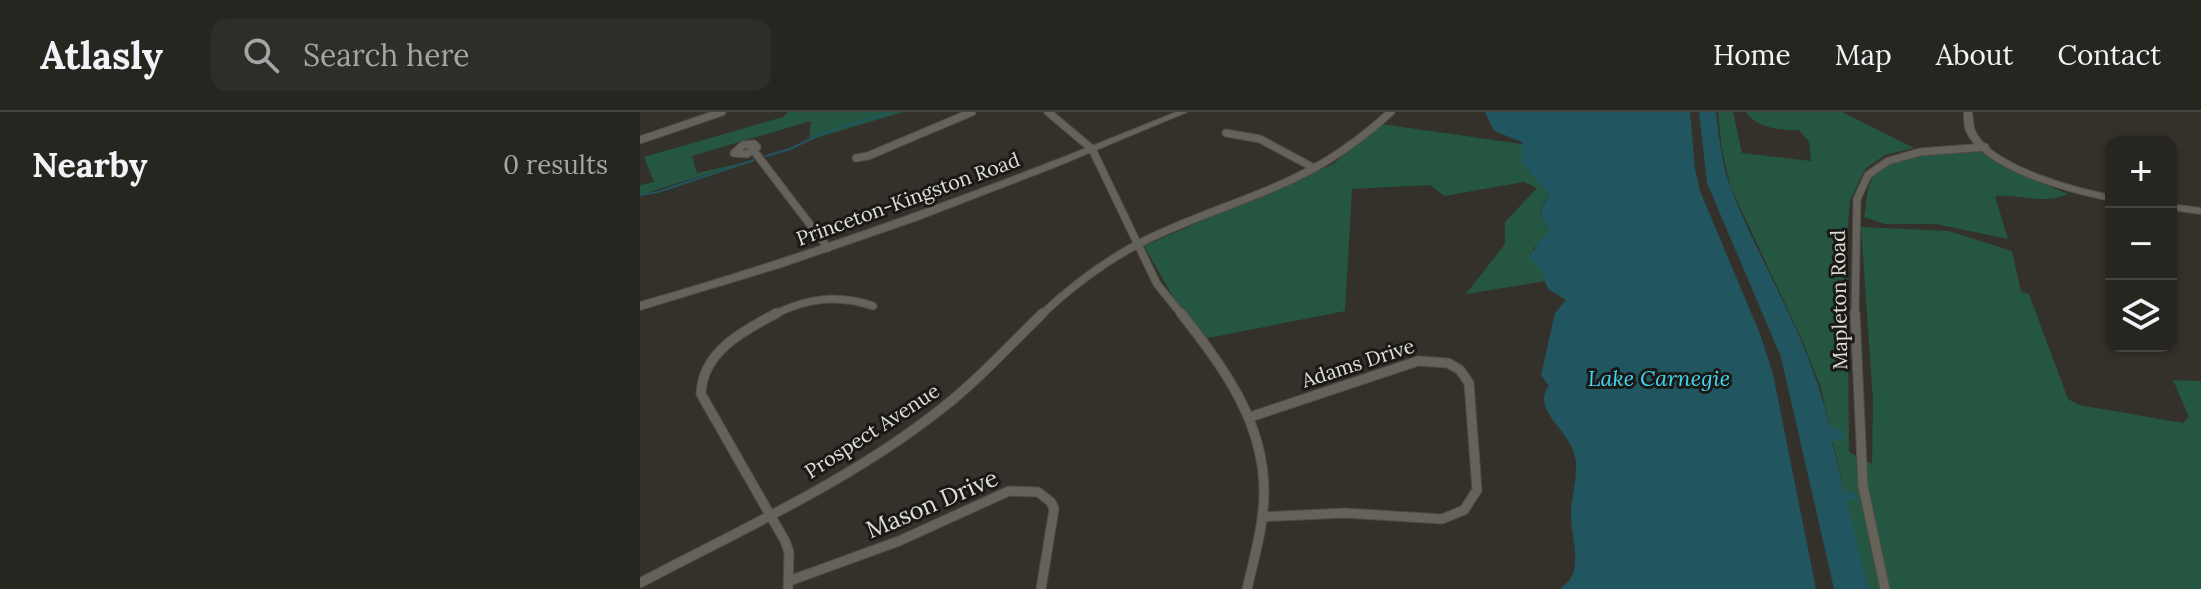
<!DOCTYPE html>
<html lang="en">
<head>
<meta charset="utf-8">
<style>
  :root { --surface:#272520; --page:#2f2d29; --text:#f1f3f6; --muted:#a4a5a5; --line:#43423e }
  body { margin:0; font-family:Lora,serif; background:var(--page); color:var(--text) }
  .controls { position:absolute; right:24px; top:24px; display:grid; overflow:hidden; border-radius:16px; box-shadow:0 2px 6px #0004 }
  .controls button { width:72px; height:72px; display:grid; place-items:center; padding:0; border:0; border-bottom:2px solid var(--line); background:var(--surface); color:var(--text); font:40px sans-serif }
  .list { margin:0; padding:0; list-style:none }
  h2 { display:flex; justify-content:space-between; align-items:center; height:104px; margin:0; padding:0 32px; font-size:34px }
  h2 small { font-size:26px; font-weight:400; color:var(--muted) }
  .icon { flex:none; width:44px; height:44px; fill:none; stroke:currentColor; stroke-width:2; stroke-linecap:round; stroke-linejoin:round }
  .map { position:relative; flex:none; width:1561px; height:477px; overflow:hidden }
  header { display:flex; align-items:center; gap:48px; box-sizing:border-box; height:112px; padding:0 40px; background:var(--surface); border-bottom:2px solid var(--line) }
  header strong { font-size:38px }
  nav { display:flex; gap:44px; margin-inline-start:auto; font-size:28px }
  .search { width:560px; height:72px; background:var(--page); display:flex; align-items:center; gap:20px; box-sizing:border-box; padding:0 28px; border-radius:16px; color:var(--muted); font-size:30px }
  main { display:flex }
  aside { flex:1; background:var(--surface) }
  .map>svg:first-child { display:block }
</style>
</head>
<body>
<header>
<strong>Atlasly</strong>
<div class="search"><svg class="icon" aria-label="search" viewBox="0 0 24 24"><circle cx="10" cy="10" r="6"/><path d="M15 15l6 6"/></svg>Search here</div>
<nav><a>Home</a><a>Map</a><a>About</a><a>Contact</a></nav>
</header>
<main>
<aside>
<h2>Nearby<small>0 results</small></h2>
<ul class="list">
</ul>
</aside>
<div class="map">
<svg width="1561" height="477" viewBox="0 0 1561 477">
  <rect width="100%" height="100%" fill="#34312a"/>
  <g fill="#245641">
    <polygon points="148,0 263,0 169,28 171,9 52,44 57,61 106,50 0,83 0,73 14,70 4,45 143,5"/>
    <path d="M1078 0H1093L1102 41 1171 49 1169 30 1159 18C1141 18 1117 17 1106 0H1202L1274 36 1245 43 1225 57 1210 89 1207 125 1209 340 1232 352 1233 289 1221 115 1309 119 1372 139 1381 180 1389 182 1428 287 1439 293 1543 311 1549 305 1533 268 1561 269V477H1228L1206 387 1217 388 1216 382 1204 380 1181 276 1162 228 1091 76 1082 39Z"/>
    <path d="M741 12 882 32V51L909 83C896 104 899 101 910 120L893 137 905 169 826 182 865 132V110L897 76 884 70 804 84 790 73 712 77 705 199 558 228 504 134 693 52Z"/>
    <path d="M1338 39 1374 60 1428 82C1406 93 1380 82 1355 84L1368 127 1296 112H1245L1224 105C1226 96 1226 84 1229 74 1241 40 1308 41 1338 39Z"/>
  </g>
  <g fill="#215661">
    <path d="M845 0H1050L1055 57 1060 79 1120 222 1133 262 1176 477H920C927 471 932 467 934 458 938 441 931 420 931 403 931 383 940 360 934 341 927 316 891 297 909 274L901 263 915 201 926 188 908 177 900 157 890 146 899 129 910 120C899 100 897 105 909 83L882 51V30L854 19Z"/>
    <path d="M1059 0H1076C1079 26 1082 55 1092 79 1123 158 1171 229 1189 313L1202 319 1204 327 1192 330 1204 380 1216 382 1218 388H1207L1228 477H1194L1141 245 1067 71Z"/>
  </g>
  <g fill="none" stroke-linecap="round" stroke-linejoin="round">
    <g stroke="#215661" stroke-width="2">
      <polyline points="126,44 150,37 181,22 251,0"/>
      <polyline points="0,83 18,80 114,48"/>
    </g>
    <g stroke="#4f4c46" stroke-width="9">
      <g id="street-far1">
        <polyline points="408,0 452,37 517,172 542,203"/>
        <polyline points="586,21 620,27 674,56"/>
        <polyline points="0,28 82,0"/>
        <polygon points="114,32 117,35 107,42 94,41 103,33"/>
        <polyline points="114,39 188,136"/>
        <polyline points="216,46 228,44 332,0"/>
        <path d="M133 203C167 186 197 182 233 194"/>
        <path d="M401 203C432 174 466 148 504 129 564 99 631 83 688 48 711 34 731 18 751 0"/>
        <polyline points="1215,203 1217,87 1228,63 1248,49 1280,40 1345,35"/>
      </g>
    </g>
    <g stroke="#4f4c46" stroke-width="11">
      <g id="street">
        <path d="M137 201C104 218 62 240 61 282L145 429 149 440 148 477"/>
        <path d="M541 201C583 255 624 309 624 380 624 413 614 446 607 477"/>
        <polyline points="1215,201 1223,374 1245,477"/>
        <polyline points="610,305 778,249 808,251 820,258 829,271 837,378 824,398 802,407 705,401 622,405"/>
        <polyline points="149,469 259,429 369,379 398,380 411,390 414,397 401,477"/>
        <path d="M0 471C102 417 210 369 301 297 338 268 369 234 403 201"/>
      </g>
    </g>
    <g stroke="#4f4c46" stroke-width="2">
      <g id="secondary">
        <path d="M536 0H547L413 56 278 108 142 155 0 198V190C183 138 360 72 536 0Z"/>
        <path d="M1324 0H1332C1333 6 1333 14 1335 19 1352 54 1435 76 1471 83V89C1431 81 1344 59 1326 19 1324 14 1324 6 1324 0Z"/>
        <polygon points="1531,92 1561,96 1561,102 1531,98"/>
      </g>
    </g>
    <use href="#street-far1" stroke="#65625a" stroke-width="7"/>
    <use href="#street" stroke="#65625a" stroke-width="9"/>
    <use href="#secondary" fill="#65625a" fill-rule="evenodd"/>
  </g>
  <g text-anchor="middle" stroke-width="6" stroke-linejoin="round" paint-order="stroke">
    <g font-size="20" fill="#e0ded9" stroke="#1b1916">
      <text transform="translate(268 87) rotate(-20)" y="7">Princeton-Kingston Road</text>
      <text transform="translate(1199 188) rotate(-91)" y="7">Mapleton Road</text>
      <text transform="translate(718 251) rotate(-18)" y="7">Adams Drive</text>
      <text transform="translate(232 319) rotate(-33)" y="7">Prospect Avenue</text>
    </g>
    <g font-size="22" font-style="italic" fill="#3fd6f1" stroke="#1b1916">
      <text x="1019" y="274">Lake Carnegie</text>
    </g>
    <g font-size="24" fill="#e0ded9" stroke="#1b1916">
      <text transform="translate(292 392) rotate(-23)" y="8">Mason Drive</text>
    </g>
  </g>
</svg>
<div class="controls">
<button>+</button>
<button>−</button>
<button><svg class="icon" aria-label="layers" viewBox="0 0 24 24"><path d="M12 4l9 5-9 5-9-5zM3 14l9 5 9-5"/></svg></button>
</div>
</div>
</main>
</body>
</html>
